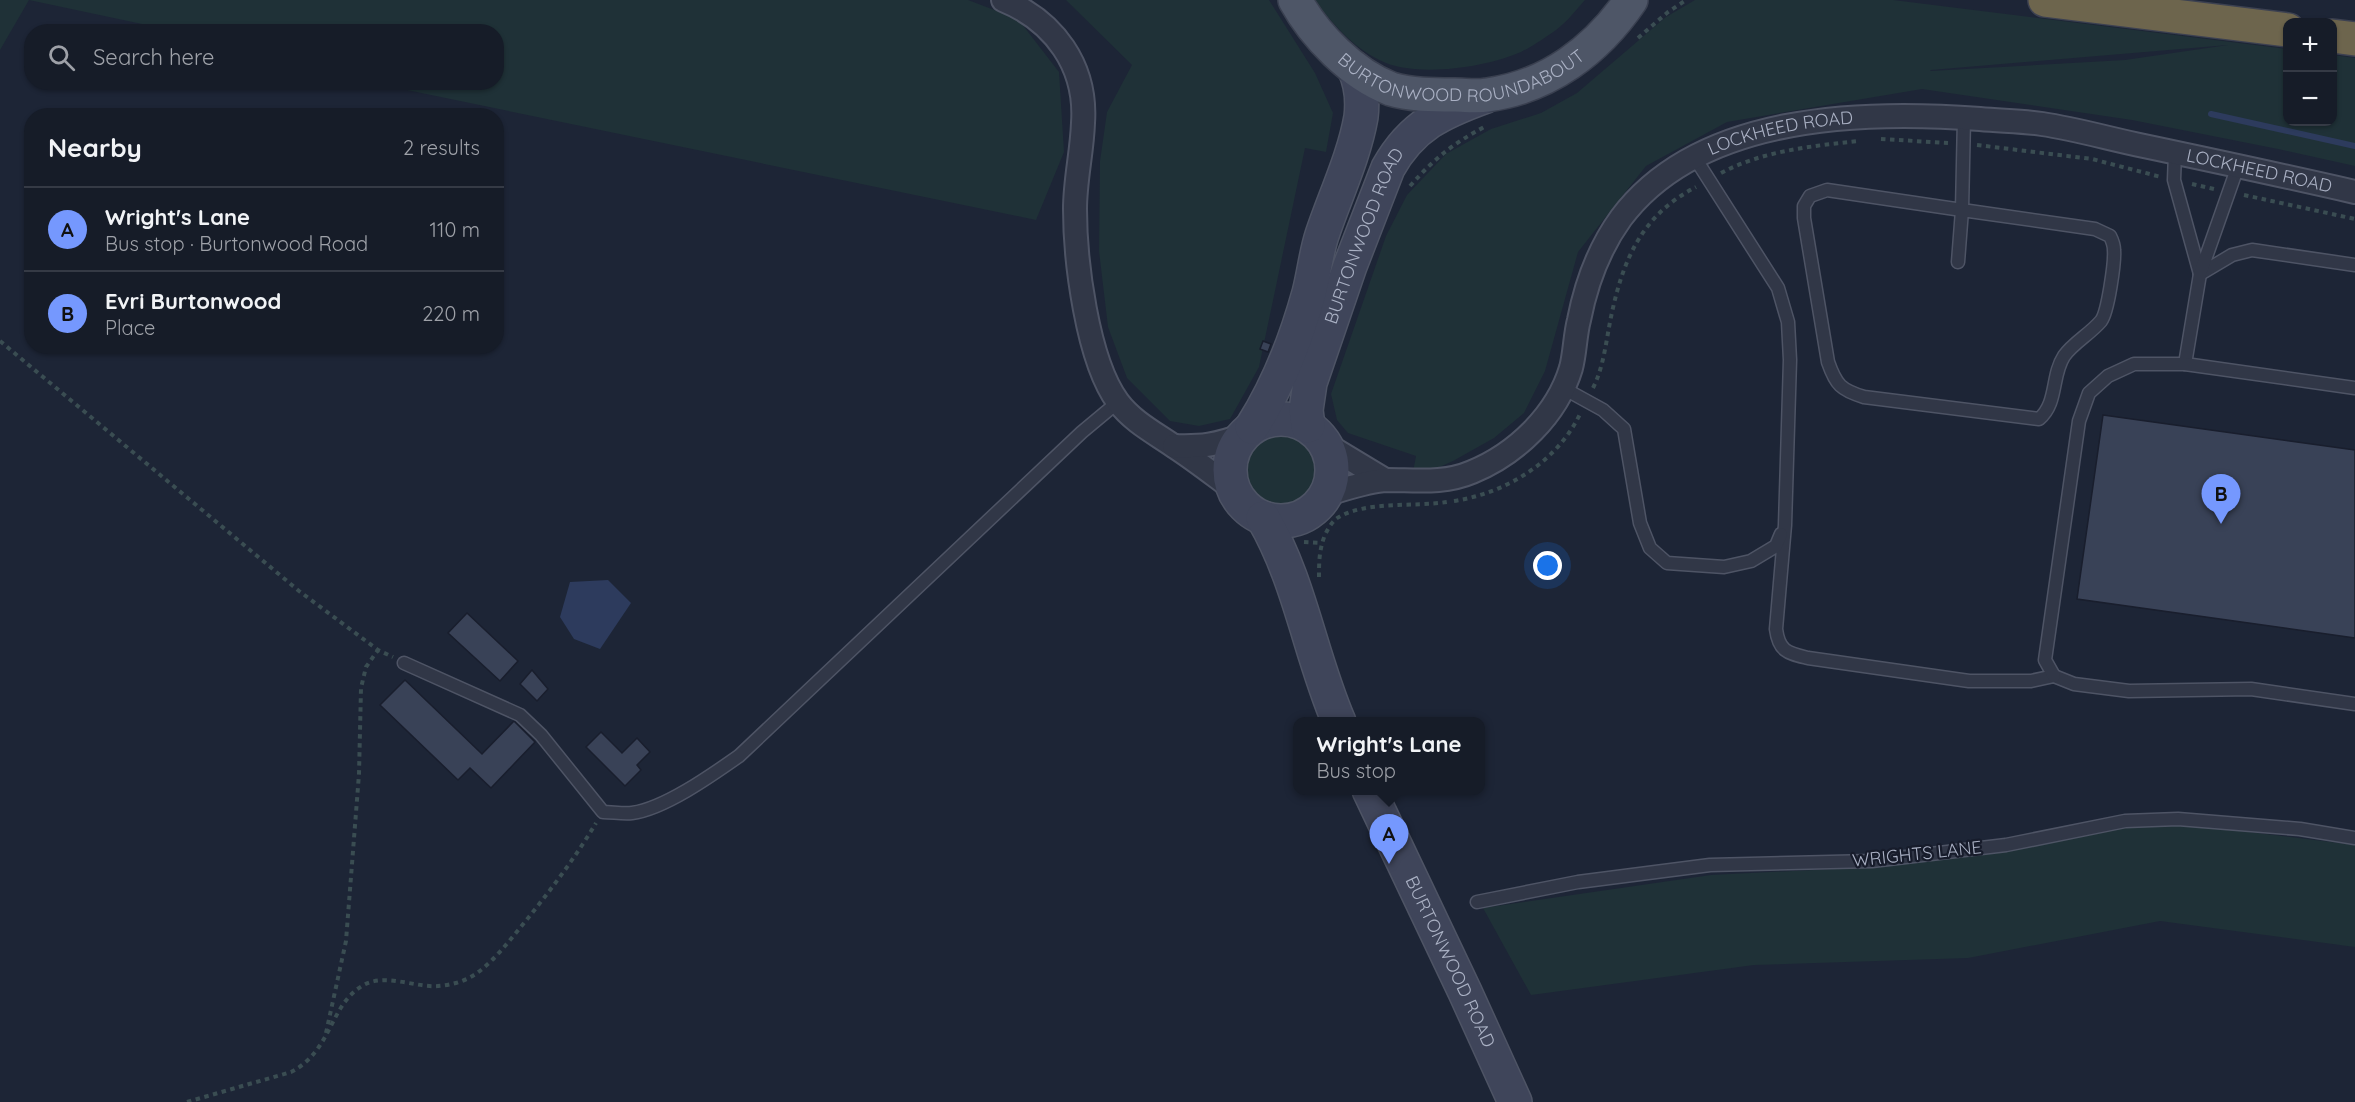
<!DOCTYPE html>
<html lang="en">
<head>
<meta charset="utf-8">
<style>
  :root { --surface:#161c28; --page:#232934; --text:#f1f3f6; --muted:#9ea1a8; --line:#353a45; --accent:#7598fe }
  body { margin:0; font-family:Quicksand,sans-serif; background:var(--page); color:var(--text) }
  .controls { position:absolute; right:18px; top:18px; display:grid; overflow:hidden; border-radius:12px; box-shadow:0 2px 4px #0004 }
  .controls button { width:54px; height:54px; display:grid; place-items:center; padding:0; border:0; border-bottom:2px solid var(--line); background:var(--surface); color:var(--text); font:30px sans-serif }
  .you { position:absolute; left:1548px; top:566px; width:21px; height:21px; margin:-15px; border:4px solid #fff; border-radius:50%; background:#1a73e8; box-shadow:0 0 0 9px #1a73e833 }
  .badge { display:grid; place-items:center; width:39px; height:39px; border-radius:50%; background:var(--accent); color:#111; font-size:20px; font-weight:700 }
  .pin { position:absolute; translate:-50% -50px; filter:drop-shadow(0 2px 3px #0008) }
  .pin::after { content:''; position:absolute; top:32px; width:21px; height:18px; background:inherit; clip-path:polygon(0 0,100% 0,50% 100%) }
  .popup { position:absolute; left:1293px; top:717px; width:192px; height:78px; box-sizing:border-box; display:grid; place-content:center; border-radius:12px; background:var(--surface); filter:drop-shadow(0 2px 4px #0005); font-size:20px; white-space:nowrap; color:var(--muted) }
  .popup b { font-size:22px; color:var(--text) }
  .popup::after { content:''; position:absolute; left:50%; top:100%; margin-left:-12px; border:12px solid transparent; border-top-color:var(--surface) }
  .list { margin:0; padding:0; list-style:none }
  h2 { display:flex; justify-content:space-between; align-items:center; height:78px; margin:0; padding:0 24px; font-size:26px }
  h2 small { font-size:20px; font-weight:400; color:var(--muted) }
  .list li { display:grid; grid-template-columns:39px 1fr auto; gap:18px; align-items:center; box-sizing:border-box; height:84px; padding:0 24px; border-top:2px solid var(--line) }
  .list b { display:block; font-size:22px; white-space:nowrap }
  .list p { margin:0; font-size:20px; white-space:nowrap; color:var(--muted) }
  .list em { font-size:20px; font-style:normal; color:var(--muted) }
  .icon { flex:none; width:33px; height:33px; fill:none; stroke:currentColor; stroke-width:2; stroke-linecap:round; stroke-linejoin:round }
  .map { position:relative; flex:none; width:2355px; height:1102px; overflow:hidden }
  .search { position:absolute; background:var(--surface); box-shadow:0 2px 4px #0004; left:24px; top:24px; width:480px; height:66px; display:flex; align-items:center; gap:15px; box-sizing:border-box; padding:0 21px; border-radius:24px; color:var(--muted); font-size:22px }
  .panel { position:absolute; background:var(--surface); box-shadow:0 2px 4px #0004; left:24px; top:108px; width:480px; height:246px; border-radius:24px }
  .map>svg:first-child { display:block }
</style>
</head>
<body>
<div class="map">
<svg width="2355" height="1102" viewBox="0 0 2355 1102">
  <rect width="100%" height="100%" fill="#1d2536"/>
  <g fill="#1f3137" fill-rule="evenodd">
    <polygon points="0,0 968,0 1018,19 1059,72 1064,152 1036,220 373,83 496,82 496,32 175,31 29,0 0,50"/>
    <polygon points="1066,0 1269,0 1315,73 1333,113 1326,152 1305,148 1259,367 1230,419 1199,426 1170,421 1127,378 1108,327 1099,251 1100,161 1107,112 1132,65"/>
    <path d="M1314 0H1585C1576 10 1567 22 1556 30 1546 37 1533 46 1521 52 1487 67 1422 77 1386 63 1356 51 1334 25 1314 0Z"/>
    <path d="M1695 0H1893L2287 49 2288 122H2332L2333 55 2355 58V166L2278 149 2132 120 1922 89 1727 122 1646 166 1578 252 1545 371 1524 413 1494 438 1453 461 1435 469 1413 472 1416 456 1348 433 1337 420 1331 394 1386 236 1407 195 1446 154 1491 129 1541 113 1577 93 1666 17ZM2228 45 2125 60 1930 71 1931 70Z"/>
    <circle cx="1281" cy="469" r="37"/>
    <polygon points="2165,824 2207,827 2355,845 2355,947 2160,921 1968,958 1754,965 1531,995 1483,908 1711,875 1874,867 2117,827"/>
  </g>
  <polygon fill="#2d3b5d" points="608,580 631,603 600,649 574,639 560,617 570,582"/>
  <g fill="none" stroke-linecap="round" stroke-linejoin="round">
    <polyline stroke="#2d3b5d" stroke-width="6" points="2211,114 2355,146"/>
  </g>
  <g fill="#394257" stroke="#191e2d" stroke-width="1.5">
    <polygon points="1263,341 1271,344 1268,352 1260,349"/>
    <polygon points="2103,415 2355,450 2355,638 2077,599"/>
    <polygon points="467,613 518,661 500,681 448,633"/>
    <polygon points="532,670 548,689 537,701 520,684"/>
    <polygon points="405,680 482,754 514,721 535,742 491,788 470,768 458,780 380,705"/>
    <polygon points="601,732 622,753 637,738 650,752 637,765 641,770 625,786 586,747"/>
  </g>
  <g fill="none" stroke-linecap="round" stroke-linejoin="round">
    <g stroke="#4e5465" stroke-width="15">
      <g id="lane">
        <polyline points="2175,153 2174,180 2200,274"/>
        <path d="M1695 158 1778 288 1788 322 1790 360 1785 525 1776 629C1779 652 1788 653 1808 658L1969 681H2031L2054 676 2074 684 2129 691 2251 689 2355 704"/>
        <path d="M1958 262 1962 210 1827 190 1810 196 1804 206V218L1828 362C1836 385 1841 390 1864 397L2039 419C2058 403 2051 376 2064 356 2073 343 2090 334 2101 321 2108 312 2115 262 2114 250 2114 245 2112 240 2110 236L2095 229 1962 210 1964 118"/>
        <polyline points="2200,274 2232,255 2252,250 2355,265"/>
        <polyline points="2185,364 2200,274 2238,166"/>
        <polyline points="1563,388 1603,410 1624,429 1640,523 1650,548 1667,563 1724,567 1751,561 1776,546 1781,534"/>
        <path d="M404 663 520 715 541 735 603 812C612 812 623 814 632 813 664 809 712 775 739 756L1082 432 1118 402"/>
        <polyline points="2054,676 2045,660 2079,421 2089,393 2108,376 2134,364 2185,364 2355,388"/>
        <polyline points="1477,902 1578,882 1710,865 1872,861 2006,845 2125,821 2178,819 2300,829 2355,838"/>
      </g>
    </g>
    <g stroke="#4e5465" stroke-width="26">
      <g id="street">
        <path d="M1003 0C1054 21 1087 66 1083 123 1082 152 1075 180 1075 209 1075 260 1087 360 1118 402 1133 422 1155 433 1175 447 1195 460 1214 475 1233 489"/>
        <polyline points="1327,445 1385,480"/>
        <path d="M1174 446C1201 447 1217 445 1243 435"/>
        <path id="s1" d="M1327 494C1346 489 1367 481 1387 480 1416 480 1444 484 1472 472 1516 454 1557 415 1571 368 1575 353 1575 335 1579 320 1586 284 1600 247 1621 218 1699 114 1863 110 1980 119 2001 121 2022 121 2042 124 2076 129 2110 139 2144 146 2215 161 2285 176 2355 192"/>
      </g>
    </g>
    <g stroke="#4e5465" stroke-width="36">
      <g id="secondary">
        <circle cx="1281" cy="470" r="51"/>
        <path id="s2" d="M1308 426 1306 410 1310 383 1350 266 1388 168C1412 125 1442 112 1486 96"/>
        <path d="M1252 427C1278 386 1296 340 1309 293 1314 274 1316 253 1322 235 1335 196 1354 157 1361 117 1363 100 1361 83 1354 68"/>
        <path d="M1263 518C1300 581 1310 655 1339 722"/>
        <path id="s3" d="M1369 790 1465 992 1515 1102"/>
      </g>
    </g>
    <g stroke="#3a4050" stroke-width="36">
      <g id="primary">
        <path id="s4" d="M1295 0C1315 36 1352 74 1391 89 1410 95 1434 95 1455 95 1465 95 1476 97 1487 95 1548 87 1597 50 1631 0"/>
      </g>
    </g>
    <g stroke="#3c4151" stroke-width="36">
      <g id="highway">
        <polyline points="2045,0 2288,30"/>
        <polyline points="2332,36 2355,39"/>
      </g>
    </g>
    <g stroke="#3a4d52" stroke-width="4" stroke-dasharray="4.5 4.5" stroke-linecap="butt">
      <polyline points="1638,38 1668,12 1686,0"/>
      <polyline points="1881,139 1948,143"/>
      <polyline points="1977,145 2092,159 2161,177"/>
      <path d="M1721 173C1762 151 1812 146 1858 141"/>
      <polyline points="2192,184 2214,189"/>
      <path d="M1410 186C1435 158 1452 144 1486 126"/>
      <polyline points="2244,195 2355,219"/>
      <polyline points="0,341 299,591 378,650 393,657"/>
      <path d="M1593 388C1604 366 1606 341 1611 317 1623 259 1642 215 1696 187"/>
      <path d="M1454 501C1506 493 1557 462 1580 414"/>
      <polyline points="1304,542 1322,543"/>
      <path d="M1319 577C1319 566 1319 555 1322 544 1324 535 1331 521 1339 517 1366 501 1415 507 1447 502"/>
      <polyline points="326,1033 346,941 359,774 361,688 366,667 378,650"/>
      <path d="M187 1102 291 1072C332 1051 329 1006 362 986 384 972 415 988 438 986 452 985 466 981 477 973 495 960 509 941 524 923 550 891 575 858 596 823"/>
    </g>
    <use href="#lane" stroke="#313747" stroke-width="12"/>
    <use href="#street" stroke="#313747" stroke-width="22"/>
    <use href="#secondary" stroke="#3f455a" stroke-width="33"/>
    <use href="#primary" stroke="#4e5667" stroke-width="33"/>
    <use href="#highway" stroke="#6d654d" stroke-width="33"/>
  </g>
  <g text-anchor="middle" stroke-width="4.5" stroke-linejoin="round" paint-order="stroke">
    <g font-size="18" fill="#aab1c4" stroke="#171c2b">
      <text dy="6" stroke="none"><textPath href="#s4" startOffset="204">BURTONWOOD ROUNDABOUT</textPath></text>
      <text dy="6" stroke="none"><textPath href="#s1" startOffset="642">LOCKHEED ROAD</textPath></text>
      <text dy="6" stroke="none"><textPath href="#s1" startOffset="1128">LOCKHEED ROAD</textPath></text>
      <text dy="6" stroke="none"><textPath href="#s2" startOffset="200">BURTONWOOD ROAD</textPath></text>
      <text transform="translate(1917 854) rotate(-6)" y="6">WRIGHTS LANE</text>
      <text dy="6" stroke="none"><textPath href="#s3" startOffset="190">BURTONWOOD ROAD</textPath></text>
    </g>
  </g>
</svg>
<div class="controls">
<button>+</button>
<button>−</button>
</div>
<div class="you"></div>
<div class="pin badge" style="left:1389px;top:864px">A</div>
<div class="popup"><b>Wright's Lane</b>Bus stop</div>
<div class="pin badge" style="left:2221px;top:524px">B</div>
<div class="search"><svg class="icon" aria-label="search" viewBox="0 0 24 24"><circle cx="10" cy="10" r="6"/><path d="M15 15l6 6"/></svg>Search here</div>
<section class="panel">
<h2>Nearby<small>2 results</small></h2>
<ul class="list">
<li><span class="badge">A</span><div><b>Wright's Lane</b><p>Bus stop · Burtonwood Road</p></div><em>110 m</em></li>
<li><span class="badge">B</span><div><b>Evri Burtonwood</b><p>Place</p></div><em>220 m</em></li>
</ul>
</section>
</div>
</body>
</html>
